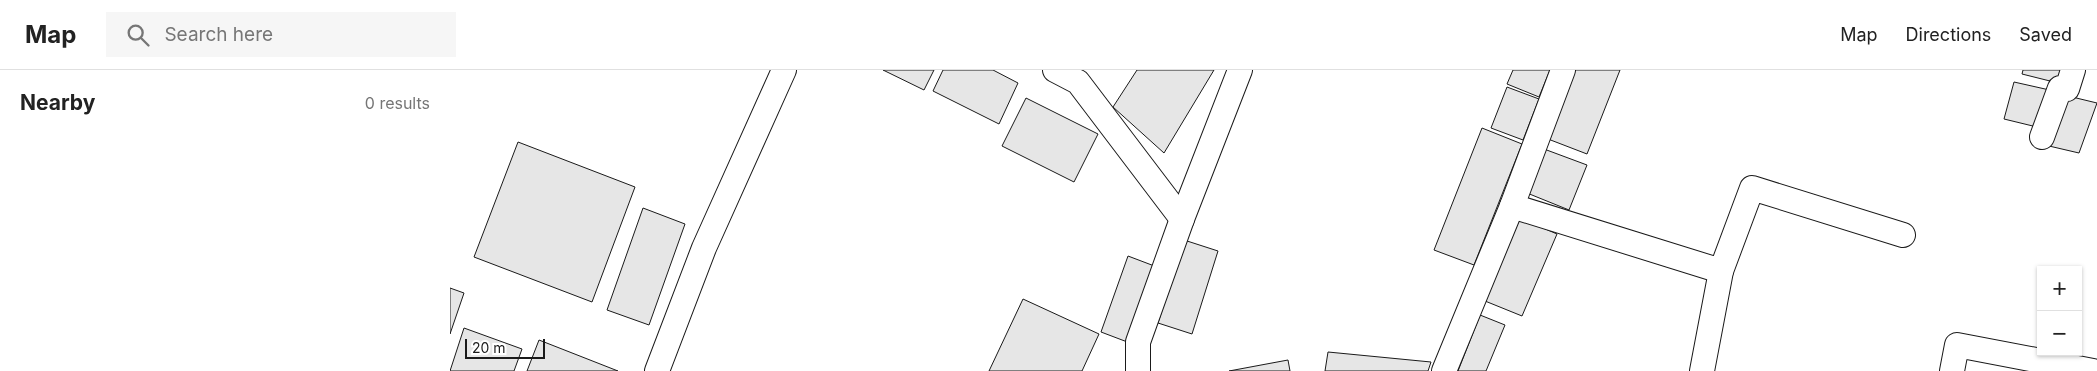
<!DOCTYPE html>
<html lang="en">
<head>
<meta charset="utf-8">
<style>
  :root { --surface:#fff; --page:#f6f6f6; --text:#222; --muted:#767676; --line:#e0e0e0 }
  body { margin:0; font-family:Inter,sans-serif; background:var(--page); color:var(--text) }
  .controls { position:absolute; right:15px; bottom:15px; display:grid; overflow:hidden; border-radius:0px; box-shadow:0 1px 4px #0004 }
  .controls button { width:45px; height:45px; display:grid; place-items:center; padding:0; border:0; border-bottom:1px solid var(--line); background:var(--surface); color:var(--text); font:25px sans-serif }
  .scale { position:absolute; left:15px; bottom:12px; width:80px; box-sizing:border-box; padding-left:5px; border:2px solid #1a1a1a; border-top:0; font-size:14px; line-height:18px; white-space:nowrap; color:#1a1a1a; -webkit-text-stroke:4px #fff; paint-order:stroke }
  .list { margin:0; padding:0; list-style:none }
  h2 { display:flex; justify-content:space-between; align-items:center; height:65px; margin:0; padding:0 20px; font-size:21px }
  h2 small { font-size:16px; font-weight:400; color:var(--muted) }
  .icon { flex:none; width:28px; height:28px; fill:none; stroke:currentColor; stroke-width:2; stroke-linecap:round; stroke-linejoin:round }
  .map { position:relative; flex:none; width:1647px; height:301px; overflow:hidden }
  header { display:flex; align-items:center; gap:30px; box-sizing:border-box; height:70px; padding:0 25px; background:var(--surface); border-bottom:1px solid var(--line) }
  header strong { font-size:24px }
  nav { display:flex; gap:28px; margin-inline-start:auto; font-size:18px }
  .search { width:350px; height:45px; background:var(--page); display:flex; align-items:center; gap:12px; box-sizing:border-box; padding:0 18px; border-radius:0px; color:var(--muted); font-size:19px }
  main { display:flex }
  aside { flex:1; background:var(--surface) }
  .map>svg:first-child { display:block }
</style>
</head>
<body>
<header>
<strong>Map</strong>
<div class="search"><svg class="icon" aria-label="search" viewBox="0 0 24 24"><circle cx="10" cy="10" r="6"/><path d="M15 15l6 6"/></svg>Search here</div>
<nav><a>Map</a><a>Directions</a><a>Saved</a></nav>
</header>
<main>
<aside>
<h2>Nearby<small>0 results</small></h2>
<ul class="list">
</ul>
</aside>
<div class="map">
<svg width="1647" height="301" viewBox="0 0 1647 301">
  <rect width="100%" height="100%" fill="#fff"/>
  <g fill="#e6e6e6" stroke="#1a1a1a">
    <polygon points="433,0 484,0 474,20"/>
    <polygon points="493,0 543,0 568,13 549,54 483,21"/>
    <polygon points="687,0 764,0 714,83 663,37"/>
    <polygon points="1063,0 1100,0 1089,27 1057,14"/>
    <polygon points="1125,0 1170,0 1137,84 1098,69"/>
    <polygon points="1573,0 1616,0 1612,14 1572,4"/>
    <polygon points="1564,12 1604,21 1591,58 1554,49"/>
    <polygon points="1057,17 1089,29 1073,70 1041,58"/>
    <polygon points="1618,26 1647,33 1629,83 1599,76"/>
    <polygon points="576,28 648,64 624,112 552,76"/>
    <polygon points="1032,58 1072,74 1024,195 984,180"/>
    <polygon points="68,72 185,117 142,232 24,187"/>
    <polygon points="1094,79 1137,95 1119,140 1077,123"/>
    <polygon points="193,138 235,154 199,255 157,240"/>
    <polygon points="1070,148 1107,164 1072,246 1035,231"/>
    <polygon points="734,170 768,181 742,264 708,253"/>
    <polygon points="678,186 707,197 680,273 651,262"/>
    <polygon points="0,218 14,223 0,264"/>
    <polygon points="573,229 649,264 632,301 539,301"/>
    <polygon points="1030,245 1055,255 1036,301 1008,301"/>
    <polygon points="14,258 72,279 64,301 0,301"/>
    <polygon points="89,270 168,301 77,301"/>
    <polygon points="878,282 981,292 978,301 875,301"/>
    <polygon points="838,290 840,301 779,301"/>
  </g>
  <g fill="none" stroke-linecap="round" stroke-linejoin="round">
    <g stroke="#1a1a1a" stroke-width="26">
      <g id="street">
        <polyline points="605,0 628,12 732,149"/>
        <polyline points="1592,67 1610,18 1617,19 1623,0"/>
        <polyline points="1062,136 1271,201 1302,118 1453,165"/>
        <polyline points="207,301 254,178 334,0"/>
        <polyline points="688,301 688,272 732,149 790,0"/>
        <polyline points="994,301 1062,136 1113,0"/>
        <polyline points="1252,301 1271,201"/>
        <polyline points="1502,301 1507,275 1643,301"/>
      </g>
    </g>
    <use href="#street" stroke="#fff" stroke-width="24"/>
  </g>
</svg>
<div class="controls">
<button>+</button>
<button>−</button>
</div>
<div class="scale">20 m</div>
</div>
</main>
</body>
</html>
